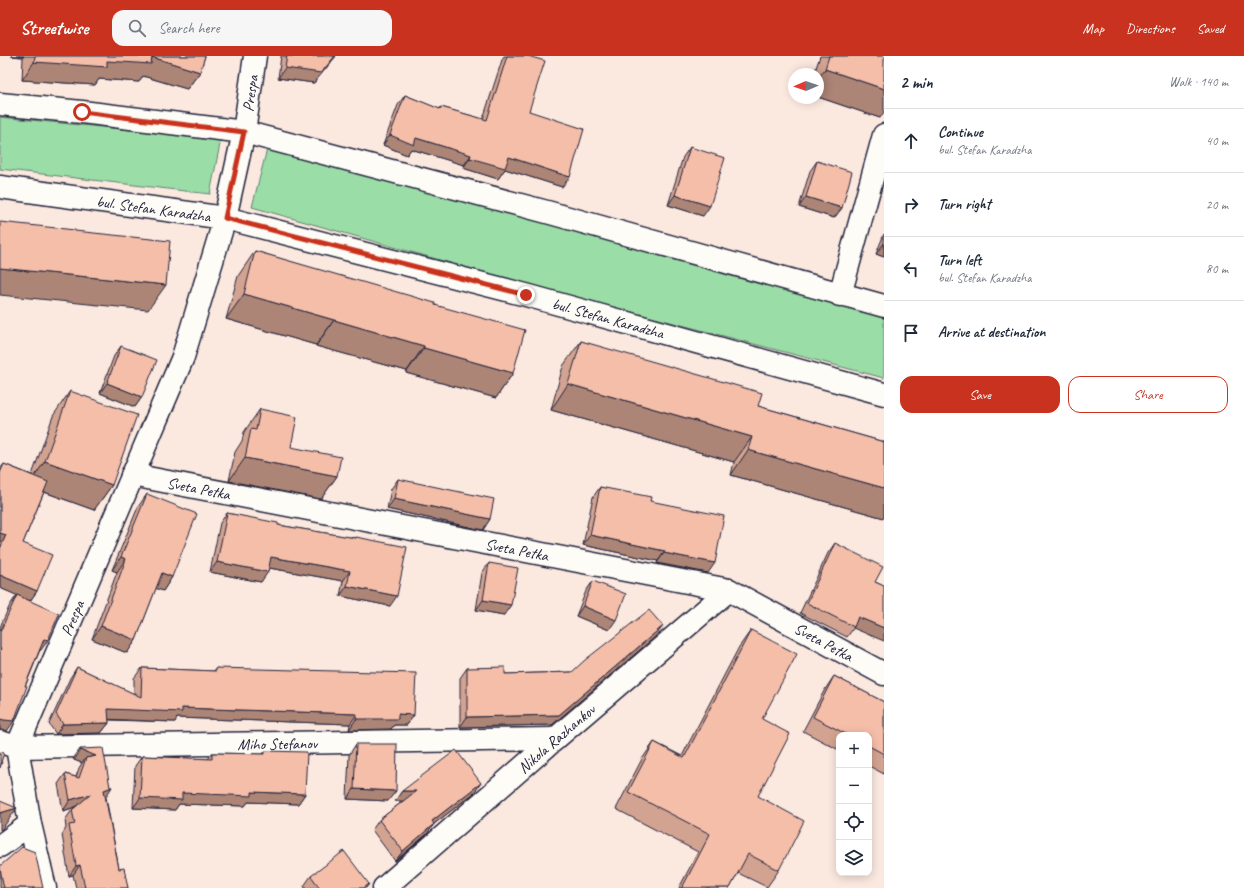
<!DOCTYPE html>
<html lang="en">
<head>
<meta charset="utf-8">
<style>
  :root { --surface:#fff; --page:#f6f6f7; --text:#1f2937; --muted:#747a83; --line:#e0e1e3; --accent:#c8321e }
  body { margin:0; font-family:Caveat,sans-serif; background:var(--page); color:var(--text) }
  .controls { position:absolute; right:12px; bottom:12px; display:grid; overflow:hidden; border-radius:8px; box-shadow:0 2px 10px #0003 }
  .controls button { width:36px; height:36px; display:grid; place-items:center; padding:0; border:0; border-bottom:1px solid var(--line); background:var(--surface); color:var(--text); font:20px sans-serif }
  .compass { position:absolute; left:788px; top:12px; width:36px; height:36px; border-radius:50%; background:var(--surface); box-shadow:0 2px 10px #0003; rotate:268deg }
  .stop { position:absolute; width:12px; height:12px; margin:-9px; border:3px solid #c8321e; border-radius:50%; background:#fff }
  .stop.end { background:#c8321e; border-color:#fff; box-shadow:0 1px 4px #0008 }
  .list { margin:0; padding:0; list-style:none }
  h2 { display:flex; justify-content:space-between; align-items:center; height:52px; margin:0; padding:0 16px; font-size:17px }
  h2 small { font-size:13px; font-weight:400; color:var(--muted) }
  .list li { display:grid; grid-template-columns:26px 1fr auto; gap:12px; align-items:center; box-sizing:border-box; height:64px; padding:0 16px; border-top:1px solid var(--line) }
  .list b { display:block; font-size:15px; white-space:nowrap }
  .list p { margin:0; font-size:13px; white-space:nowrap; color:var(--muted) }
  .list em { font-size:13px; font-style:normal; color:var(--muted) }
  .actions { display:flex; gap:8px; padding:12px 16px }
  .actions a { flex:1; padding:9px 0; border:1px solid var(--accent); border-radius:12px; text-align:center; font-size:14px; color:var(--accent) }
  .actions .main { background:var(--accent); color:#fff }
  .icon { flex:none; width:22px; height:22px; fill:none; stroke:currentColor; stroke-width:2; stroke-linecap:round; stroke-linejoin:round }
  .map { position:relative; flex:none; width:884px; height:832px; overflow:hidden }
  header { display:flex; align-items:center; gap:24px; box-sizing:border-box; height:56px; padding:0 20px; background:var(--accent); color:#fff }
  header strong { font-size:19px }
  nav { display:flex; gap:22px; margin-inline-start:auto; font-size:14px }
  .search { width:280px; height:36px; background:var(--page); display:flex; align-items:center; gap:10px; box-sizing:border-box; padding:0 14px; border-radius:12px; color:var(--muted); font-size:15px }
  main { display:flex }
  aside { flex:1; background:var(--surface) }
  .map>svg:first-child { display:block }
</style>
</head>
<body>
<header>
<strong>Streetwise</strong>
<div class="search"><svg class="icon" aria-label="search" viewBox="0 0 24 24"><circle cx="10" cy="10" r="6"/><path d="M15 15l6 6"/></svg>Search here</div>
<nav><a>Map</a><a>Directions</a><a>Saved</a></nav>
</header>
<main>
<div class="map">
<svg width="884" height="832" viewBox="0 0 884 832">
  <rect width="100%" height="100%" fill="#fbe9e0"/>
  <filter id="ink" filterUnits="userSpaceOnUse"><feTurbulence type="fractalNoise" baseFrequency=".025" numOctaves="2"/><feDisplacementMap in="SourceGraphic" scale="8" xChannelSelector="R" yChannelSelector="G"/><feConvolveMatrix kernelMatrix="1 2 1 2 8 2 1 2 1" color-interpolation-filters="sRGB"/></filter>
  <g filter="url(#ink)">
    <g fill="#9bdda7" stroke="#5e8071">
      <polygon points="0,61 221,83 210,138 0,113"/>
      <polygon points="267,93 539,165 884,261 884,322 525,228 252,151"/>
    </g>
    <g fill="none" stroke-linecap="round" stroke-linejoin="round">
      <g stroke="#22223b" stroke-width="25">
        <g id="minor">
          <polyline points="0,48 82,56 244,76 547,156 884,250"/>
          <path id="s1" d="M0 131 225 162 526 239 884 338"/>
          <polyline points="840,239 884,79"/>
          <path id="s2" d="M132 419 729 534 884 618"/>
          <path id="s3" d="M0 686 17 691 555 683"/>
          <polyline points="0,790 30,768"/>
          <path id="s4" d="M45 832 30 768 17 691 183 301 225 162 244 76 255 0"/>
          <path id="s5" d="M384 832 555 683 729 534"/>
        </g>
      </g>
      <use href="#minor" stroke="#fdfcf7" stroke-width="22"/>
    </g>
    <g fill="#d3a391" stroke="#22223b">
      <polygon points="11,0 205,0 200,16 187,33 143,20 139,26 99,23 95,29 22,24 23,1"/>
      <polygon points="281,0 336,0 314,27 278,22"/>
      <polygon points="504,0 528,0 529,55 562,131 505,113 498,123 463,112 464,109 411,93 407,99 383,89 398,49 405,39 439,53 441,51 483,63 502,4"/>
      <polygon points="820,0 884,0 880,62 818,41 818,18 814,18"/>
      <polygon points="690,91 703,160 668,149 683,101"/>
      <polygon points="817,105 842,152 834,162 799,151 810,115"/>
      <polygon points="884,178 884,201 876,198"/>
      <polygon points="255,195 435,249 513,317 496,342 406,317 407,315 316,290 316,289 226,263 238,220"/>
      <polygon points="581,285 758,350 884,386 884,462 731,419 734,406 551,354 563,310"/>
      <polygon points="121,290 142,341 135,351 100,337 114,300"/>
      <polygon points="70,335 112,429 94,454 44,436 23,487 37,535 30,545 41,594 40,594 7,675 0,674 0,571 10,549 17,539 0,532 0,413 4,408 32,419 53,360"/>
      <polygon points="260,353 291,391 337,420 321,443 229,425 235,396 242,385 244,376"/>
      <polygon points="398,423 490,463 483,474 387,453 391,433"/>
      <polygon points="600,431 650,445 708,517 657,507 658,505 583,489 593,441"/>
      <polygon points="147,438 172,521 163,535 156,532 136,584 127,597 92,583 117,516 112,514 138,451"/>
      <polygon points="227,457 278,469 355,482 356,481 390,550 340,540 343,525 269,512 261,526 210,516 220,467"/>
      <polygon points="835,487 875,526 884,530 847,581 800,557 828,497"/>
      <polygon points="489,507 504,559 476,554 482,517"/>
      <polygon points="593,525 609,574 576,560 586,535"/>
      <polygon points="751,574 762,663 758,740 779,814 767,831 738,817 730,832 679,832 698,796 616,753 642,703 654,686 682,700 739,591"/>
      <polygon points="655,581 552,669 460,671 460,622 467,612 505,618 572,616"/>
      <polygon points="77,611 134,638 134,622 142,612 214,615 216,612 414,659 407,669 394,669 391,673 349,674 350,668 177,662 175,666 108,664 109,667 101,677 56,678 49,668 70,622"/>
      <polygon points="834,620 884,646 884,718 869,710 869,679 839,679 839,694 803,675 824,635"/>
      <polygon points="356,688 388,745 347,743 349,699"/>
      <polygon points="80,693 106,741 119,813 128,832 76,832 73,819 69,820 62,779 66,772 65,764 72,754 76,751 63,755 58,728 65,718 76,721 79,712 82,707 74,704 73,703"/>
      <polygon points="265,695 305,738 298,748 248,746 245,750 179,748 175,754 133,752 135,710 142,700 208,703 212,697 263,698"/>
      <polygon points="402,735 474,737 434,768 427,778 395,805 372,774 379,764 403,745 395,745"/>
      <polygon points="0,810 43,832 0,832"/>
      <polygon points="311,820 369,828 366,832 305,832 304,830"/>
    </g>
    <g fill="#ac8576" stroke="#22223b">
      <polygon points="11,0 24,0 23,1"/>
      <polygon points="336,0 314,27 278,22 285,12"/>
      <polygon points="152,1 200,16 187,33 143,20 139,26 99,23 95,29 22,24 34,6 107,5"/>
      <polygon points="825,13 884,33 884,56 880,62 818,41 818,22"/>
      <polygon points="390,79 416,82 471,99 464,109 411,93 407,99 383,89"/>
      <polygon points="509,101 570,121 562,131 505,113 498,123 463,112 470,102"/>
      <polygon points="675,139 710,150 703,160 668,149"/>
      <polygon points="806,141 842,152 834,162 799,151"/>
      <polygon points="884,187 884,201 876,198"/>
      <polygon points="0,212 166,229 148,254 0,239"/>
      <polygon points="244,238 334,264 316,289 226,263"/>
      <polygon points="334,264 424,290 407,315 316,290"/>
      <polygon points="424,292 513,317 496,342 406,317"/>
      <polygon points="107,327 142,341 135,351 100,337"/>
      <polygon points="568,328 752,381 734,406 551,354"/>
      <polygon points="748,394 884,432 884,462 731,419"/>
      <polygon points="245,402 337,420 321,443 229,425"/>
      <polygon points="45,405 112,429 94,454 28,430"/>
      <polygon points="394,443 490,463 483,474 387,453"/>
      <polygon points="0,477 6,479 0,487"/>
      <polygon points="590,479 665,495 658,505 583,489"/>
      <polygon points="664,497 715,507 708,517 657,507"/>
      <polygon points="121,501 126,503 117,516 112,514"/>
      <polygon points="271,501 350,515 343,525 264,511"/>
      <polygon points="217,506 268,516 261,526 210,516"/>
      <polygon points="162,517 172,521 163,535 152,531"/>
      <polygon points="0,519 37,535 30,545 0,532"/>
      <polygon points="347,530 397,540 390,550 340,540"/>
      <polygon points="483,544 511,549 504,559 476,554"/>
      <polygon points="583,550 616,564 609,574 576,560"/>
      <polygon points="858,561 884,572 884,585 853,572"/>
      <polygon points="101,570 136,584 127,597 92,583"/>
      <polygon points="663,570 655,581 552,669 460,671 467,661 559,659"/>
      <polygon points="44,583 48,584 41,594 37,593"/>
      <polygon points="182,652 357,658 350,668 177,662 175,666 101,663 108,653"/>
      <polygon points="398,658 414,659 407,669 394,669 391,673 349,674 356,663"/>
      <polygon points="0,663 14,665 7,675 0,674"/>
      <polygon points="109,667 101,677 56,678 63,668"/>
      <polygon points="81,694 96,700 86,702 82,707 74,704"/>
      <polygon points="481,727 474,737 425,775 432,765"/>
      <polygon points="112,731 105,742 104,734"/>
      <polygon points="354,733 396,735 388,745 347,743"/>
      <polygon points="402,735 416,735 409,745 395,745"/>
      <polygon points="252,736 305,738 298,748 248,746 245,750 179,748 175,754 133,752 140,742 182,737"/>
      <polygon points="91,738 84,748 63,755 70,744"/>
      <polygon points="17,752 2,773 0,774 0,757"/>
      <polygon points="434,768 427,778 395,805 403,795"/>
      <polygon points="80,809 73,819 69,820 76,810"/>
    </g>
    <g fill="#f5bea9" stroke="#22223b">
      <polygon points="35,0 205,0 200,16 152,1 151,8 107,5 107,11 34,6"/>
      <polygon points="287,0 335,0 321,17 285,12"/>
      <polygon points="507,0 528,0 545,5 529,55 584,73 570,121 509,101 505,112 470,102 471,99 416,82 414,89 390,79 405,39 440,53 441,51 487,64"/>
      <polygon points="829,0 884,0 884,33 825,13"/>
      <polygon points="690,91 725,102 710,150 675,139"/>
      <polygon points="817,105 852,116 842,152 806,141"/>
      <polygon points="0,166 75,174 75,175 170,185 166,229 0,212"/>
      <polygon points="255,195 435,247 435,249 525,274 513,317 424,292 424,290 244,238"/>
      <polygon points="581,285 762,337 758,350 884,386 884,432 748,394 752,381 568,328"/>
      <polygon points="121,290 157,304 142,341 107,327"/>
      <polygon points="70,335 137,359 112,429 45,405"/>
      <polygon points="260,353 297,361 291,391 341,401 337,420 245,402 251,373 256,374"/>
      <polygon points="4,408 48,426 23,487 52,499 37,535 0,519 0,493 6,479 0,477 0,417"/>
      <polygon points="398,423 494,443 490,463 394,443"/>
      <polygon points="600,431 651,441 650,445 724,460 715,507 664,497 665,495 590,479"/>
      <polygon points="147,438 197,458 172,521 162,517 136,584 101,570 126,503 121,501"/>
      <polygon points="227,457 278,467 278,469 356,482 356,481 407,491 397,540 347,530 350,515 271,501 268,516 217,506"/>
      <polygon points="835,487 883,511 875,526 884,530 884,572 858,561 854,571 807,547"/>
      <polygon points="489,507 518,512 511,549 483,544"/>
      <polygon points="593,525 626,538 616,564 583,550"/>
      <polygon points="17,539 59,558 48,584 44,583 25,630 27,630 14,665 4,664 0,663 0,595 1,593 0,592 0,576"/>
      <polygon points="649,554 663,570 559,659 467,661 467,612 505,611 505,618 572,616 585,604"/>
      <polygon points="751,574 797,598 762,663 790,678 758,740 804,765 779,814 748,798 730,832 682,832 710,778 628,736 654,686 684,702"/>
      <polygon points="77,611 141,641 142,612 216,615 216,612 416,617 414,659 398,658 398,663 356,663 357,658 182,652 182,656 108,653 109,667 63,668 56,658"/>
      <polygon points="834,620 884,646 884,698 869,690 869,679 848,679 813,661"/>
      <polygon points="356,688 397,688 396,735 354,733"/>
      <polygon points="103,692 110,731 112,731 104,734 119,813 124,812 128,832 85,832 80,809 76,810 69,769 75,768 72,754 91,738 70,744 65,718 79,722 86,702 96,700 81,694 80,693"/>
      <polygon points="456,694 481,727 432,765 434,768 403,795 379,764 416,735 402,735"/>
      <polygon points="265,695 307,696 305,738 252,736 252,740 182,737 182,744 140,742 142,700 212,703 212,697 265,698"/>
      <polygon points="0,696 4,697 1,706 2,706 0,712"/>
      <polygon points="0,745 17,752 0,757"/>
      <polygon points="22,791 35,796 43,832 4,832 0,813 0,810"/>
      <polygon points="344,795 369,828 364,832 320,832 311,820"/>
    </g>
  </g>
  <g fill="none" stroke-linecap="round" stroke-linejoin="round" filter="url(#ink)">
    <polyline stroke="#c8321e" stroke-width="5" points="82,56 244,76 225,162 526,239"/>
  </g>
  <g text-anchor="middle" stroke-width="4" stroke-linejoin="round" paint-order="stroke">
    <g font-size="16" fill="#22223b" stroke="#fdfcf7">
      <text dy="6" stroke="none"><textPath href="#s4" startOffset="840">Prespa</textPath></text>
      <text dy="6" stroke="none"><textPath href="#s1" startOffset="155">bul. Stefan Karadzha</textPath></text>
      <text dy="6" stroke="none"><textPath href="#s1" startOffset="623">bul. Stefan Karadzha</textPath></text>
      <text dy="6" stroke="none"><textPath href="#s2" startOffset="68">Sveta Petka</textPath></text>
      <text dy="6" stroke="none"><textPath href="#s2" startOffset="392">Sveta Petka</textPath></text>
      <text dy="6" stroke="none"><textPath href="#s4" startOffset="284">Prespa</textPath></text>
      <text dy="6" stroke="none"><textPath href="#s2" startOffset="716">Sveta Petka</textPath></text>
      <text dy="6" stroke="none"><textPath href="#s5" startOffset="228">Nikola Razhankov</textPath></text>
      <text dy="6" stroke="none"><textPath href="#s3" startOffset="278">Miho Stefanov</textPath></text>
    </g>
  </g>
</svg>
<div class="controls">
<button>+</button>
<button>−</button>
<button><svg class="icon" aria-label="locate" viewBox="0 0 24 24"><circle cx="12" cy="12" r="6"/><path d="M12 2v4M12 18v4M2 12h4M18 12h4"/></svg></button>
<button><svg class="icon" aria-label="layers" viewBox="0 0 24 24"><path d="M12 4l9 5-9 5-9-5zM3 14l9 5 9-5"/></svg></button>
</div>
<svg class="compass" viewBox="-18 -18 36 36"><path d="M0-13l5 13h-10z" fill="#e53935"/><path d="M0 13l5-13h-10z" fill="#747a83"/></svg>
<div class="stop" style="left:82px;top:56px"></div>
<div class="stop end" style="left:526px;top:239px"></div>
</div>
<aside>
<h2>2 min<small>Walk · 140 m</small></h2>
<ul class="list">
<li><svg class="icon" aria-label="ahead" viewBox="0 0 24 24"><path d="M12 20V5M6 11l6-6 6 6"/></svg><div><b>Continue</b><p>bul. Stefan Karadzha</p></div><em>40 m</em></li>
<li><svg class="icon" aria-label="right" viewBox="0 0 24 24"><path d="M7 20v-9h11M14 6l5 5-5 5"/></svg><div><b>Turn right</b></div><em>20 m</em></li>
<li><svg class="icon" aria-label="left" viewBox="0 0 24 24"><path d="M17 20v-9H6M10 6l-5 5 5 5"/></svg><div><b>Turn left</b><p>bul. Stefan Karadzha</p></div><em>80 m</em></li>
<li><svg class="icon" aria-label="arrive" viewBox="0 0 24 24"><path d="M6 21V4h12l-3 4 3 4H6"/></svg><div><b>Arrive at destination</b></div></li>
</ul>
<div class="actions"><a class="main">Save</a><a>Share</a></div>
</aside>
</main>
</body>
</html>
